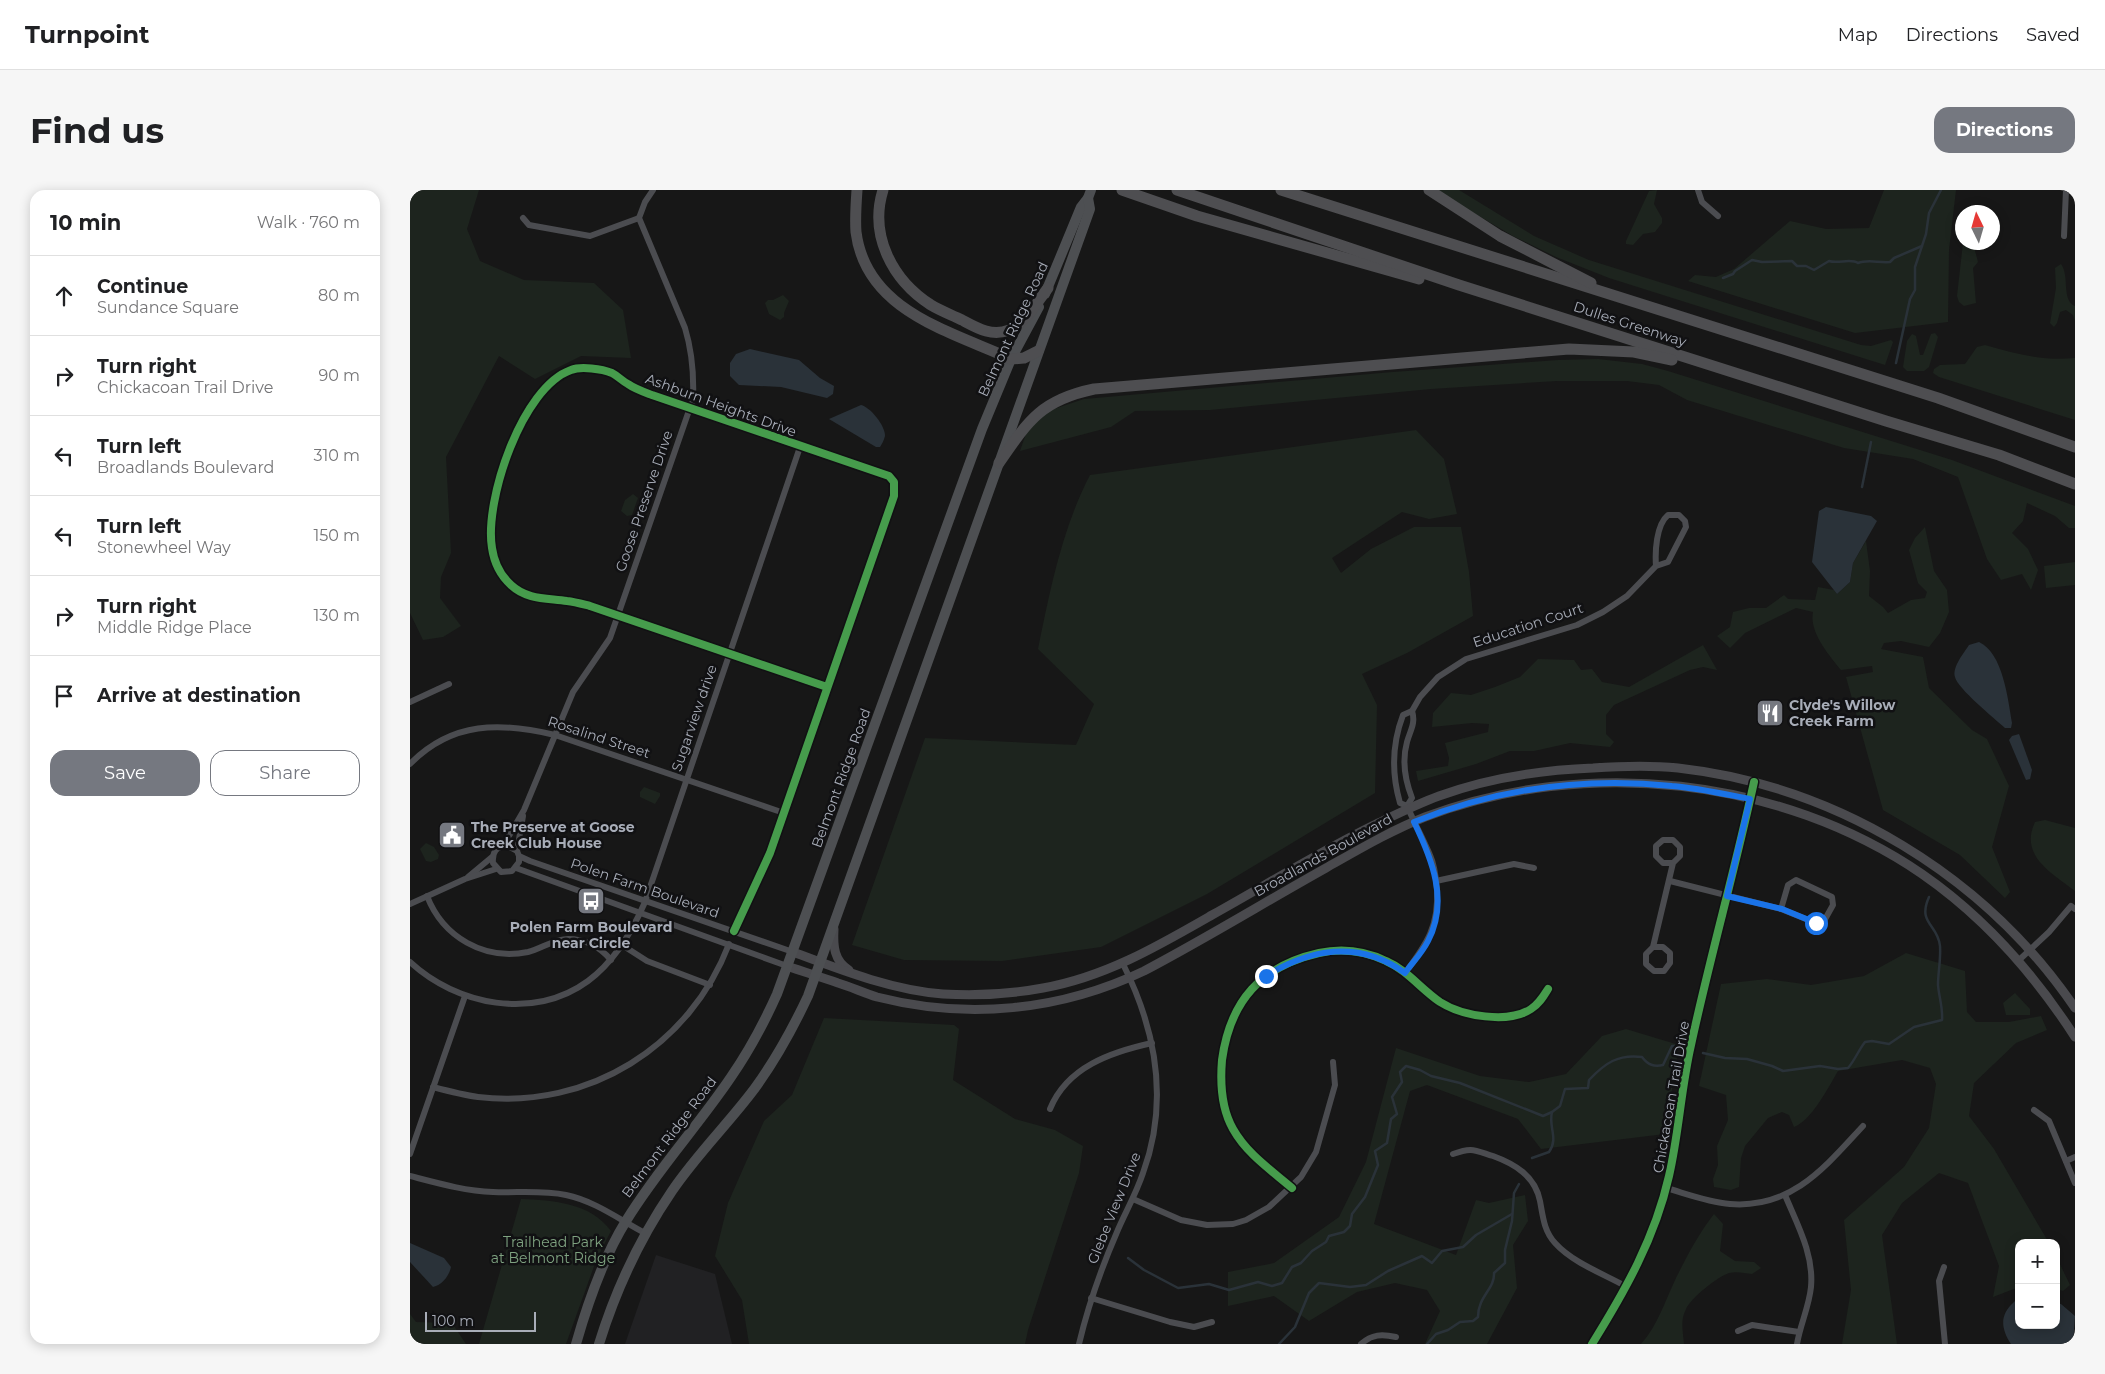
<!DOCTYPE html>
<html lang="en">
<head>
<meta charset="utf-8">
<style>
  :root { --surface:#fff; --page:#f6f6f6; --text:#202124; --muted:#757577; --line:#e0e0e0; --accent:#757880 }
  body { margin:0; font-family:Montserrat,sans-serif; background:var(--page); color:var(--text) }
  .controls { position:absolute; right:15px; bottom:15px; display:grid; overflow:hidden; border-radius:10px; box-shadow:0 2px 12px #0003 }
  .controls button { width:45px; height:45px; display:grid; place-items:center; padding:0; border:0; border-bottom:1px solid var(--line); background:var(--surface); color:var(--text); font:25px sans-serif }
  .compass { position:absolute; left:1545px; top:15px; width:45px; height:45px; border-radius:50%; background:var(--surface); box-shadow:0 2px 12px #0003; rotate:355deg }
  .scale { position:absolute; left:15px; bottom:12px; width:111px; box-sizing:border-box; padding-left:5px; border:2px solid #a8adb8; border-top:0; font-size:14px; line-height:18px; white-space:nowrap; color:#a8adb8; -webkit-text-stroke:4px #111113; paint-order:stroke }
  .stop { position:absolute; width:15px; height:15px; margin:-11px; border:4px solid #1a73e8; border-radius:50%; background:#fff }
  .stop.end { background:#1a73e8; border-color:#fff; box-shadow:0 1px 5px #0008 }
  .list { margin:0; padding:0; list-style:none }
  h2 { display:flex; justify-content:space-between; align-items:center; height:65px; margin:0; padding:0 20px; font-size:21px }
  h2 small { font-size:16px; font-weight:400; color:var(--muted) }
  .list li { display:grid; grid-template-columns:32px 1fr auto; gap:15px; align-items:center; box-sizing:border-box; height:80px; padding:0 20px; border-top:1px solid var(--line) }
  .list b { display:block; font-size:19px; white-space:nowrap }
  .list p { margin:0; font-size:16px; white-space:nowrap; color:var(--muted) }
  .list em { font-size:16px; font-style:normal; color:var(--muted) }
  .actions { display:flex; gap:10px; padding:15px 20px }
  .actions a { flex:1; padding:11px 0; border:1px solid var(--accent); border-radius:15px; text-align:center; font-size:18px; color:var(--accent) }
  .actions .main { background:var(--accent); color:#fff }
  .icon { flex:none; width:28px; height:28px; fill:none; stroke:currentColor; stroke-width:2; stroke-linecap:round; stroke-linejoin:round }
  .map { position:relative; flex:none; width:1665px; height:1154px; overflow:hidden; border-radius:15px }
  header { display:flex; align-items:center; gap:30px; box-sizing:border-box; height:70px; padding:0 25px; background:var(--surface); border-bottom:1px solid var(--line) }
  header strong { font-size:24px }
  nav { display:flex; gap:28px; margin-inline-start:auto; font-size:18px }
  .intro { display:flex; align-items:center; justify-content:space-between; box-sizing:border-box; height:120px; padding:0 30px }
  h1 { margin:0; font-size:35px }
  .button { padding:12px 22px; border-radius:15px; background:var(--accent); color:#fff; font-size:18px; font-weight:700 }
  main { display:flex; gap:30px; padding:0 30px }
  aside { flex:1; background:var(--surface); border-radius:15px; box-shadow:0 2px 12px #0003 }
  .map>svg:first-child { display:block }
</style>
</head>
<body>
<header>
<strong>Turnpoint</strong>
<nav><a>Map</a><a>Directions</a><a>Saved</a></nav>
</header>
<div class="intro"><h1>Find us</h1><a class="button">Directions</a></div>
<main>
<aside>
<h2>10 min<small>Walk · 760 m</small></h2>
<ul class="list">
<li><svg class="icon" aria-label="ahead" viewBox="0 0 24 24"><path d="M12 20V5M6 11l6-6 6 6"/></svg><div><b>Continue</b><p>Sundance Square</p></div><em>80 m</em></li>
<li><svg class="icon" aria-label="right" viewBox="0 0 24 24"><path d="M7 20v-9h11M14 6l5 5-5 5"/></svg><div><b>Turn right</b><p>Chickacoan Trail Drive</p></div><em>90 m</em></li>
<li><svg class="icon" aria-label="left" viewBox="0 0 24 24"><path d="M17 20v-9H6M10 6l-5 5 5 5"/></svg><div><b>Turn left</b><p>Broadlands Boulevard</p></div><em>310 m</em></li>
<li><svg class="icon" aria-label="left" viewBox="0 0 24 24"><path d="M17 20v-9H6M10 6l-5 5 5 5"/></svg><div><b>Turn left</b><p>Stonewheel Way</p></div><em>150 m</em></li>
<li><svg class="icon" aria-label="right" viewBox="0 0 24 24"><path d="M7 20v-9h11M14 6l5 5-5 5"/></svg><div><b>Turn right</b><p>Middle Ridge Place</p></div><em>130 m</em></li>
<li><svg class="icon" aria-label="arrive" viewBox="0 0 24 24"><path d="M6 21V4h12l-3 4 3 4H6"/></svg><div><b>Arrive at destination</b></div></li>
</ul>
<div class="actions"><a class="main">Save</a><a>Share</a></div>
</aside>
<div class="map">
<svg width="1665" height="1154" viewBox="0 0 1665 1154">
  <rect width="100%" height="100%" fill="#171717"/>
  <polygon fill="#212123" points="246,1065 305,1084 322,1154 215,1154"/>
  <g fill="#1d241e">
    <polygon points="0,0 69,0 57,39 70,71 114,90 184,93 213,120 221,168 171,166 125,189 89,166 36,267 41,363 31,387 30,408 51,436 33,447 13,450 0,423"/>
    <polygon points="1028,0 1049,0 1124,46 1179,70 1451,155 1461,156 1481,150 1483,152 1475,175 1199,88 1146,67 1103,46 1052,16"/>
    <polygon points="1247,0 1244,14 1252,28 1252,33 1245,42 1233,44 1223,55 1216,54 1216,51 1239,1"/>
    <polygon points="1474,0 1546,0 1539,60 1538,132 1445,143 1278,91 1285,85 1306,87 1324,79 1380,31 1416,39 1459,38"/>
    <polygon points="1553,53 1563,53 1568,72 1563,78 1566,113 1554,116 1549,112 1547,106"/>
    <path d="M1651 74C1660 86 1651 110 1665 116V131L1663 125 1656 120 1650 122 1647 133 1644 137 1640 133 1646 98 1645 78Z"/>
    <polygon points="373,105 379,111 374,123 374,127 370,130 359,124 355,113 358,110 363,110"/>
    <polygon points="1525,143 1528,147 1519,177 1514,181 1497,181 1493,177 1497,151 1502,144 1506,146 1510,165 1513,165 1521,144"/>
    <path d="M1575 155C1605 164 1634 171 1665 168V230L1529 187 1523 183 1524 179 1530 175 1555 174 1567 157Z"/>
    <polygon points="1188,169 1232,174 1258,181 1542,270 1665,316 1665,338 1659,338 1645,326 1617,313 1613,331 1602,343 1618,359 1628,380 1621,400 1612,384 1591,390 1577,369 1548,287 1503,269 1434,258 1277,210 1249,195 1217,191 1147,191 1021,199 800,220 725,221 701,237 610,261 618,238 641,220 674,209 983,182 1148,170"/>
    <path d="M1006 240 1034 269 1047 324 1019 329 992 322 922 368 931 383 961 359 1004 337H1051L1059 382 1063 426 997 463 952 484 967 515 965 603 797 704 691 757 592 771 494 770 442 755 515 548 666 555 684 514 628 459C640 400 652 339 680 285Z"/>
    <polygon points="223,304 228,308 222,325 217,326 211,321 215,310"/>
    <path d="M1515 337 1524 381 1537 400 1539 422 1530 443 1519 457 1491 451 1474 453 1471 459 1513 467 1519 498 1562 540 1577 549 1599 596 1582 657 1600 702 1595 708 1550 665 1473 620 1436 487 1463 482 1462 476 1431 480C1419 465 1399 442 1403 422L1386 418 1335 443 1320 458 1307 446 1320 437 1323 422 1339 418H1356L1374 405 1378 409 1405 410 1408 397 1424 400 1427 404 1440 392 1443 373 1456 351 1460 381 1459 406 1473 417 1478 423 1501 410 1515 408 1517 402 1508 393 1499 360 1505 348Z"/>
    <polygon points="1665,372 1665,395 1636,398 1634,376"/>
    <polygon points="1293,455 1307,480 1293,477 1280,480 1204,515 1196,525 1196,544 1204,552 1200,557 1160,553 1124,561 1100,561 1066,574 1008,591 1006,581 1038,576 1039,568 1035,553 1078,542 1079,534 1062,533 1022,537 1023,523 1041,503 1061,505 1085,497 1110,487 1128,469 1164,470 1171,480 1182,479 1192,492 1219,497"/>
    <polygon points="234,597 250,603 250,606 245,614 230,607 230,602"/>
    <path d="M1635 630 1665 638V701C1642 683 1609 666 1625 632Z"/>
    <polygon points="16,653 24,657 29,665 28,669 21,672 16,671 10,659"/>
    <path d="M1496 763 1555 781 1557 822 1566 832H1599L1631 826 1637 840 1606 853 1564 893 1559 926 1584 959 1639 1053H1609V1097L1583 1107 1589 1076 1558 993 1529 983 1492 1013 1472 1045 1487 1154H1432L1441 1100 1434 1030 1494 977 1519 938 1526 894 1520 878 1492 870 1428 881C1418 898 1402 930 1384 937L1379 925 1372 922 1358 928 1335 956 1331 968 1329 997 1321 1000 1304 997 1303 989 1308 975 1307 956 1318 930 1316 905 1289 896 1311 794 1357 789 1401 795 1454 786Z"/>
    <polygon points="1605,803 1620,819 1620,825 1596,825 1593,813"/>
    <polygon points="414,828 544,835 549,839 543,890 605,929 645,940 673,956 669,983 618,1140 615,1154 339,1154 332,1110 305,1066 318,1013 354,931 382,905"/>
    <polygon points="1216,839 1269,855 1255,944 1131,959 1108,929 1017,895 1000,901 964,1034 1046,1065 1066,1010 1079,1013 1115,1005 1118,1031 1103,1055 1107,1098 1077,1154 1015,1154 1030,1121 1017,1100 985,1093 947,1102 899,1131 864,1106 818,1116 818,1082 864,1073 929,1027 956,972 986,858 1070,886 1119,892 1156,884 1192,846"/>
    <path d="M111 1009C143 1010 181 1013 201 1041L187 1068 156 1154H69Z"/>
    <path d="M1304 1024 1313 1034 1310 1061 1325 1071 1344 1072 1351 1078 1342 1084C1335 1083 1326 1081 1319 1083 1307 1087 1281 1108 1276 1119 1270 1130 1273 1142 1274 1154H1231C1248 1135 1255 1111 1266 1088 1277 1066 1289 1043 1304 1024Z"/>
    <polygon points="1646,1066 1660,1095 1653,1101 1646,1099"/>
    <polygon points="0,1124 6,1132 42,1133 56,1154 0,1154"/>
  </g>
  <g fill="#2a3239">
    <polygon points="340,159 389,170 410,188 424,196 423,204 417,208 371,197 329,195 320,186 320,173 326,164"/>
    <path d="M451 215C460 217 475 235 475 246 474 250 472 254 470 257H466L419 229Z"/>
    <polygon points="1416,317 1461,326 1467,331 1443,373 1440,392 1427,404 1402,372 1409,321"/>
    <path d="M1569 452C1593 463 1598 509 1602 533L1601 538H1595C1585 529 1547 498 1545 487 1542 477 1554 463 1559 455Z"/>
    <polygon points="1609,544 1622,580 1620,589 1616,590 1599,550 1602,546"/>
    <path d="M0 1053 34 1068 41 1077C39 1086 32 1095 23 1097L0 1072Z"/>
    <path d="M1605 1111H1609V1135H1646V1113L1651 1114 1665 1126 1663 1154H1601C1590 1137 1590 1124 1605 1111Z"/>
  </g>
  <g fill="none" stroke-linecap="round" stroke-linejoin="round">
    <g stroke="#2a3239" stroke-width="2.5">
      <path d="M1313 88 1323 84 1325 81 1342 70 1352 72 1382 71 1387 76H1396L1404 80 1419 71C1428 74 1441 68 1448 73 1458 69 1468 73 1480 72L1484 68 1512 56"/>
      <polyline points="1486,173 1500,109 1505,100 1505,77 1516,44 1519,23 1531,0"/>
      <polyline points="1452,297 1461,252"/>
      <path d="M1293 863 1315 868 1337 869 1362 876 1373 881 1410 876 1428 879 1438 878C1445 870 1448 861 1455 852L1462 851 1479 854 1504 837 1532 830C1533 818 1529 807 1528 795 1528 782 1531 769 1530 756 1528 734 1507 734 1519 707"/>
      <path d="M1122 968 1139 962C1149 948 1138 937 1142 922L1150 916 1155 899 1178 898 1179 890C1195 873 1208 864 1232 867 1238 875 1244 877 1253 875L1262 856H1267"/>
      <polyline points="718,1068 734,1080 768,1098 799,1094 819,1100 848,1092 862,1096 872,1093 882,1077 891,1073 902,1061 916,1052 919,1046 934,1042 940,1036 942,1024 955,1007 968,975 965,961 977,953 981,929 987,924 982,907 992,892 990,882 996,876 1010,880 1021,886 1050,893 1133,926 1142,922"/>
      <polyline points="869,1154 885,1137 899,1103 909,1093 940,1097 956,1095 978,1081 1012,1066 1022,1073 1032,1061 1053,1057 1066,1045 1102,1024"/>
      <path d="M1017 1154 1026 1144 1038 1140 1050 1132 1063 1131 1068 1127C1068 1106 1085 1099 1084 1083L1095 1073V1060L1102 1031 1104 1003 1109 994"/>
    </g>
    <g stroke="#4b4c50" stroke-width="6">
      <polyline points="1288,0 1292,12 1308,26"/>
      <polyline points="113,28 119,35 180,46 229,28"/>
      <polyline points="1654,46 1656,0"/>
      <polyline points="0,512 39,494"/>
      <path d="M1002 521 1010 507 1028 487 1056 469 1167 435 1193 422 1217 406 1246 376 1258 372 1276 337 1275 331 1269 325H1258C1246 335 1245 362 1246 376"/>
      <path d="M1002 521C1006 533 1000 541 997 552 992 570 995 590 1002 608L997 616 990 613C981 582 982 554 993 525Z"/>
      <path d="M0 574C42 531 91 532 145 545L374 623"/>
      <path d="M93 656 114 620 163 502 200 448 283 209C284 184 282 161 275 138L229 28 235 12 243 0"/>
      <polyline points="107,661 113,626"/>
      <path d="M109 666V672L102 681 91 682 83 673C82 662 86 656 98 656L107 661 109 666 120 671 383 762"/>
      <polyline points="106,678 377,776"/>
      <polyline points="58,687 82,667"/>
      <polygon points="1386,690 1422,707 1423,715 1414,731 1406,733 1371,719 1378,695"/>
      <polyline points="1026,691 1104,674 1124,678"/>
      <polyline points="1260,691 1371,719"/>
      <path d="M17 706C33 747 74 771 118 762 131 759 144 749 158 749 175 749 190 757 201 770"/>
      <polyline points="0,714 55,689 86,679"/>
      <path d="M324 741 360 663 484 306V292L479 286 242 205C234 202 225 199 218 194 212 191 208 186 202 183 192 179 171 176 161 180 112 197 74 311 82 358 84 372 90 385 101 395 117 410 137 408 157 411 165 412 172 414 180 416L417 497"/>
      <polyline points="212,755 237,771 300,795"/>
      <polyline points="1243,757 1253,757 1260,763 1260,773 1254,781 1244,781 1236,774 1236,764 1243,757 1263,673 1270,666 1270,657 1263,650 1253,650 1246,656 1246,666 1253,673 1263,673"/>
      <polyline points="1608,771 1639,742 1661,716 1665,719"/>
      <path d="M0 772C46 815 124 831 178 791 205 771 222 742 235 712L390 257"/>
      <path d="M995 783C1017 754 1029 736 1027 699 1026 687 1025 676 1020 665 1013 648 1004 632 997 616"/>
      <path d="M23 897C38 901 53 905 68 907 179 920 280 856 319 754"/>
      <path d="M640 919C657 877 701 862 742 853"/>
      <polyline points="1624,920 1639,931 1665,993"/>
      <polyline points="0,964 55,806"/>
      <path d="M1043 964C1062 957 1064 960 1083 966 1105 974 1125 986 1130 1011 1133 1027 1134 1041 1145 1053 1163 1073 1194 1084 1217 1097"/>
      <polyline points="1656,971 1665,967"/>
      <path d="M0 986C27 993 55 1001 83 1002 107 1003 132 1000 156 1005 185 1011 210 1030 235 1043"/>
      <path d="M882 998C861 980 837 964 823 939 811 918 810 894 812 870 820 811 851 776 909 763 932 758 955 761 976 771 997 780 1011 799 1030 812 1052 826 1098 834 1121 819 1129 814 1133 807 1138 799"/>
      <path d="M1256 998C1277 1004 1298 1012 1320 1014 1382 1019 1415 977 1453 936"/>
      <path d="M1375 1005C1387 1034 1404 1064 1401 1097 1399 1117 1390 1135 1387 1154"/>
      <polyline points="723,1009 771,1030 797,1035 823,1034 836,1030 859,1017 891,987 906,962 925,895 923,872"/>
      <polyline points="1534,1077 1529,1091 1535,1154"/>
      <polyline points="681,1108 760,1132 784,1137 802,1132"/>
      <polyline points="1328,1141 1342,1135 1389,1142"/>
      <path d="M669 1154C678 1116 691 1079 707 1042 715 1023 726 1004 733 983 759 912 746 840 713 774"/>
      <path d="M951 1154C962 1144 972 1144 986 1147"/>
    </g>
    <path stroke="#4b4c50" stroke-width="8" d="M1182 1154C1215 1101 1245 1048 1259 986 1269 943 1271 898 1281 855 1300 767 1325 680 1344 592"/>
    <g stroke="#4a4a4e" stroke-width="9">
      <path d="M424 739C423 756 424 771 439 780"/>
      <path d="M383 762C431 780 482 800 533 804 566 806 601 804 633 798 695 787 748 756 802 725 856 695 909 662 964 635 985 625 1007 614 1029 606 1078 588 1131 580 1183 578 1211 576 1240 575 1268 578 1427 596 1575 686 1665 818"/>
      <path d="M377 776C394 782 411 787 428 793 441 797 454 803 467 807 557 830 650 821 734 781 795 749 855 712 916 678 948 660 980 641 1015 627 1176 566 1370 587 1512 684 1574 727 1625 785 1665 847"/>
    </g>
    <g stroke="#4d4f52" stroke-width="10">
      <polyline points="635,104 671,17 678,8 681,0"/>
      <path d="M166 1154C178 1112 193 1068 216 1031 247 980 288 936 321 887 339 861 354 833 367 804L572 239 601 169 629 117"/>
      <path d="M189 1154C206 1099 230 1048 262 1001 287 964 319 933 345 898 366 869 383 838 398 806L680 19 678 8"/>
    </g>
    <g stroke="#4e4e51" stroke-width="11">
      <path d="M447 0C446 14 445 29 446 42 456 121 540 141 601 169L614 168 628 161"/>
      <path d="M473 0C459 45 482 90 521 115 531 121 542 125 552 130 567 138 582 147 599 140 616 133 627 112 638 98"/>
      <polyline points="712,0 787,26 1009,89"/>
      <polyline points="767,0 1049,95 1476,231 1589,265 1665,294"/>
      <polyline points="871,0 1528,208 1665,257"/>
      <polyline points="1019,0 1090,46 1181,93"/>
      <path d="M589 273C618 231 631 210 684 199L1159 159 1224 162 1262 170"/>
    </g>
    <g stroke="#111113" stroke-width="11">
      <g id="cycleway">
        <path d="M324 741 360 663 484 306V292L479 286 242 205C234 202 225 199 218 194 212 191 208 186 202 183 192 179 171 176 161 180 112 197 74 311 82 358 84 372 90 385 101 395 117 410 137 408 157 411 165 412 172 414 180 416L417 497"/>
        <path d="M882 998C861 980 837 964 823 939 811 918 810 894 812 870 820 811 851 776 909 763 932 758 955 761 976 771 997 780 1011 799 1030 812 1052 826 1098 834 1121 819 1129 814 1133 807 1138 799"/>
        <path d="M1182 1154C1215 1101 1245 1048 1259 986 1269 943 1271 898 1281 855 1300 767 1325 680 1344 592"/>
      </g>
    </g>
    <use href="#cycleway" stroke="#469c4c" stroke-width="8"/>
  </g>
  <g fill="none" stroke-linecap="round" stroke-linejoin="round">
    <path stroke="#1a73e8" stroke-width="6" d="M856 786C902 758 949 750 995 783 1003 772 1012 763 1018 751 1039 711 1022 669 1004 632 1086 599 1174 587 1262 596 1288 598 1314 604 1340 609L1317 706 1372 719 1406 733"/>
  </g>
  <defs>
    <g id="restaurant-square" transform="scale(1.4375)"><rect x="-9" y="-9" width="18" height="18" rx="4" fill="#757880" stroke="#111113"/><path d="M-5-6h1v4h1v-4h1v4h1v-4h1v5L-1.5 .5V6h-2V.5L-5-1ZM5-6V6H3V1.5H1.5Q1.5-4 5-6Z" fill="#fff"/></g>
    <g id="civic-square" transform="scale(1.4375)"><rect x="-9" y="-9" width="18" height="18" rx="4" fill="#757880" stroke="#111113"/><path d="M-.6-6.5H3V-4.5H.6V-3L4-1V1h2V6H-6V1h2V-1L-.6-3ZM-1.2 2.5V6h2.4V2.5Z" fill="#fff"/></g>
    <g id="bus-square" transform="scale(1.4375)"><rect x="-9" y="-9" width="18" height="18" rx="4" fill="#757880" stroke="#111113"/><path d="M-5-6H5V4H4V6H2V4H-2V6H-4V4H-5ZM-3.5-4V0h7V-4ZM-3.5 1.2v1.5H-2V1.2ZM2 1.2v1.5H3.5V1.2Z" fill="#fff"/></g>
  </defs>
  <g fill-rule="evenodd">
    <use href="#restaurant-square" x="1360" y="523"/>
    <use href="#civic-square" x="42" y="645"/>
    <use href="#bus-square" x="181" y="711"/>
  </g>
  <g text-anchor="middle" stroke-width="5" stroke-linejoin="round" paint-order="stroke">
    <g font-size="14" fill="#a8adb8" stroke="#111113">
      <text transform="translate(1220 134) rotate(18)" y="5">Dulles Greenway</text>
      <text transform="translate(603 139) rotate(-65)" y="5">Belmont Ridge Road</text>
      <text transform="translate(311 215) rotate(20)" y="5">Ashburn Heights Drive</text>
      <text transform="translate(234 311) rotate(-71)" y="5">Goose Preserve Drive</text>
      <text transform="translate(1118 435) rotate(-18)" y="5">Education Court</text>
      <text transform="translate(284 528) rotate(-71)" y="5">Sugarview drive</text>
      <text transform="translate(189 547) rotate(18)" y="5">Rosalind Street</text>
      <text transform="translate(431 588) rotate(-70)" y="5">Belmont Ridge Road</text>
      <text transform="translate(913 665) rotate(-29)" y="5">Broadlands Boulevard</text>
      <text transform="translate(235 698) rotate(19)" y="5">Polen Farm Boulevard</text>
      <text transform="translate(1261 907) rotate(-80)" y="5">Chickacoan Trail Drive</text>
      <text transform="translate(259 947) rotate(-53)" y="5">Belmont Ridge Road</text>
      <text transform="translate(704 1018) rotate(-68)" y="5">Glebe View Drive</text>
    </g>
    <g font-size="14" font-weight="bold" fill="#a8adb8" stroke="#111113" text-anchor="start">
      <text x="1379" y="520">Clyde's Willow<tspan x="1379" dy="16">Creek Farm</tspan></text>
      <text x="61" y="642">The Preserve at Goose<tspan x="61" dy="16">Creek Club House</tspan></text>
      <text x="181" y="742" text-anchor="middle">Polen Farm Boulevard<tspan x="181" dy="16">near Circle</tspan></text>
    </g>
    <g font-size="14" fill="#7fa381" stroke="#111113">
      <text x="143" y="1057">Trailhead Park<tspan x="143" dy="16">at Belmont Ridge</tspan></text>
    </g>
  </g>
</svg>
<div class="controls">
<button>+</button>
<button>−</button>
</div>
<svg class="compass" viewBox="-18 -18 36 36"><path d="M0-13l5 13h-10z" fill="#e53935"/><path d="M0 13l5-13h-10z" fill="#757577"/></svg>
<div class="scale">100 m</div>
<div class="stop" style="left:1406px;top:733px"></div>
<div class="stop end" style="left:856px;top:786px"></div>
</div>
</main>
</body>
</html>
